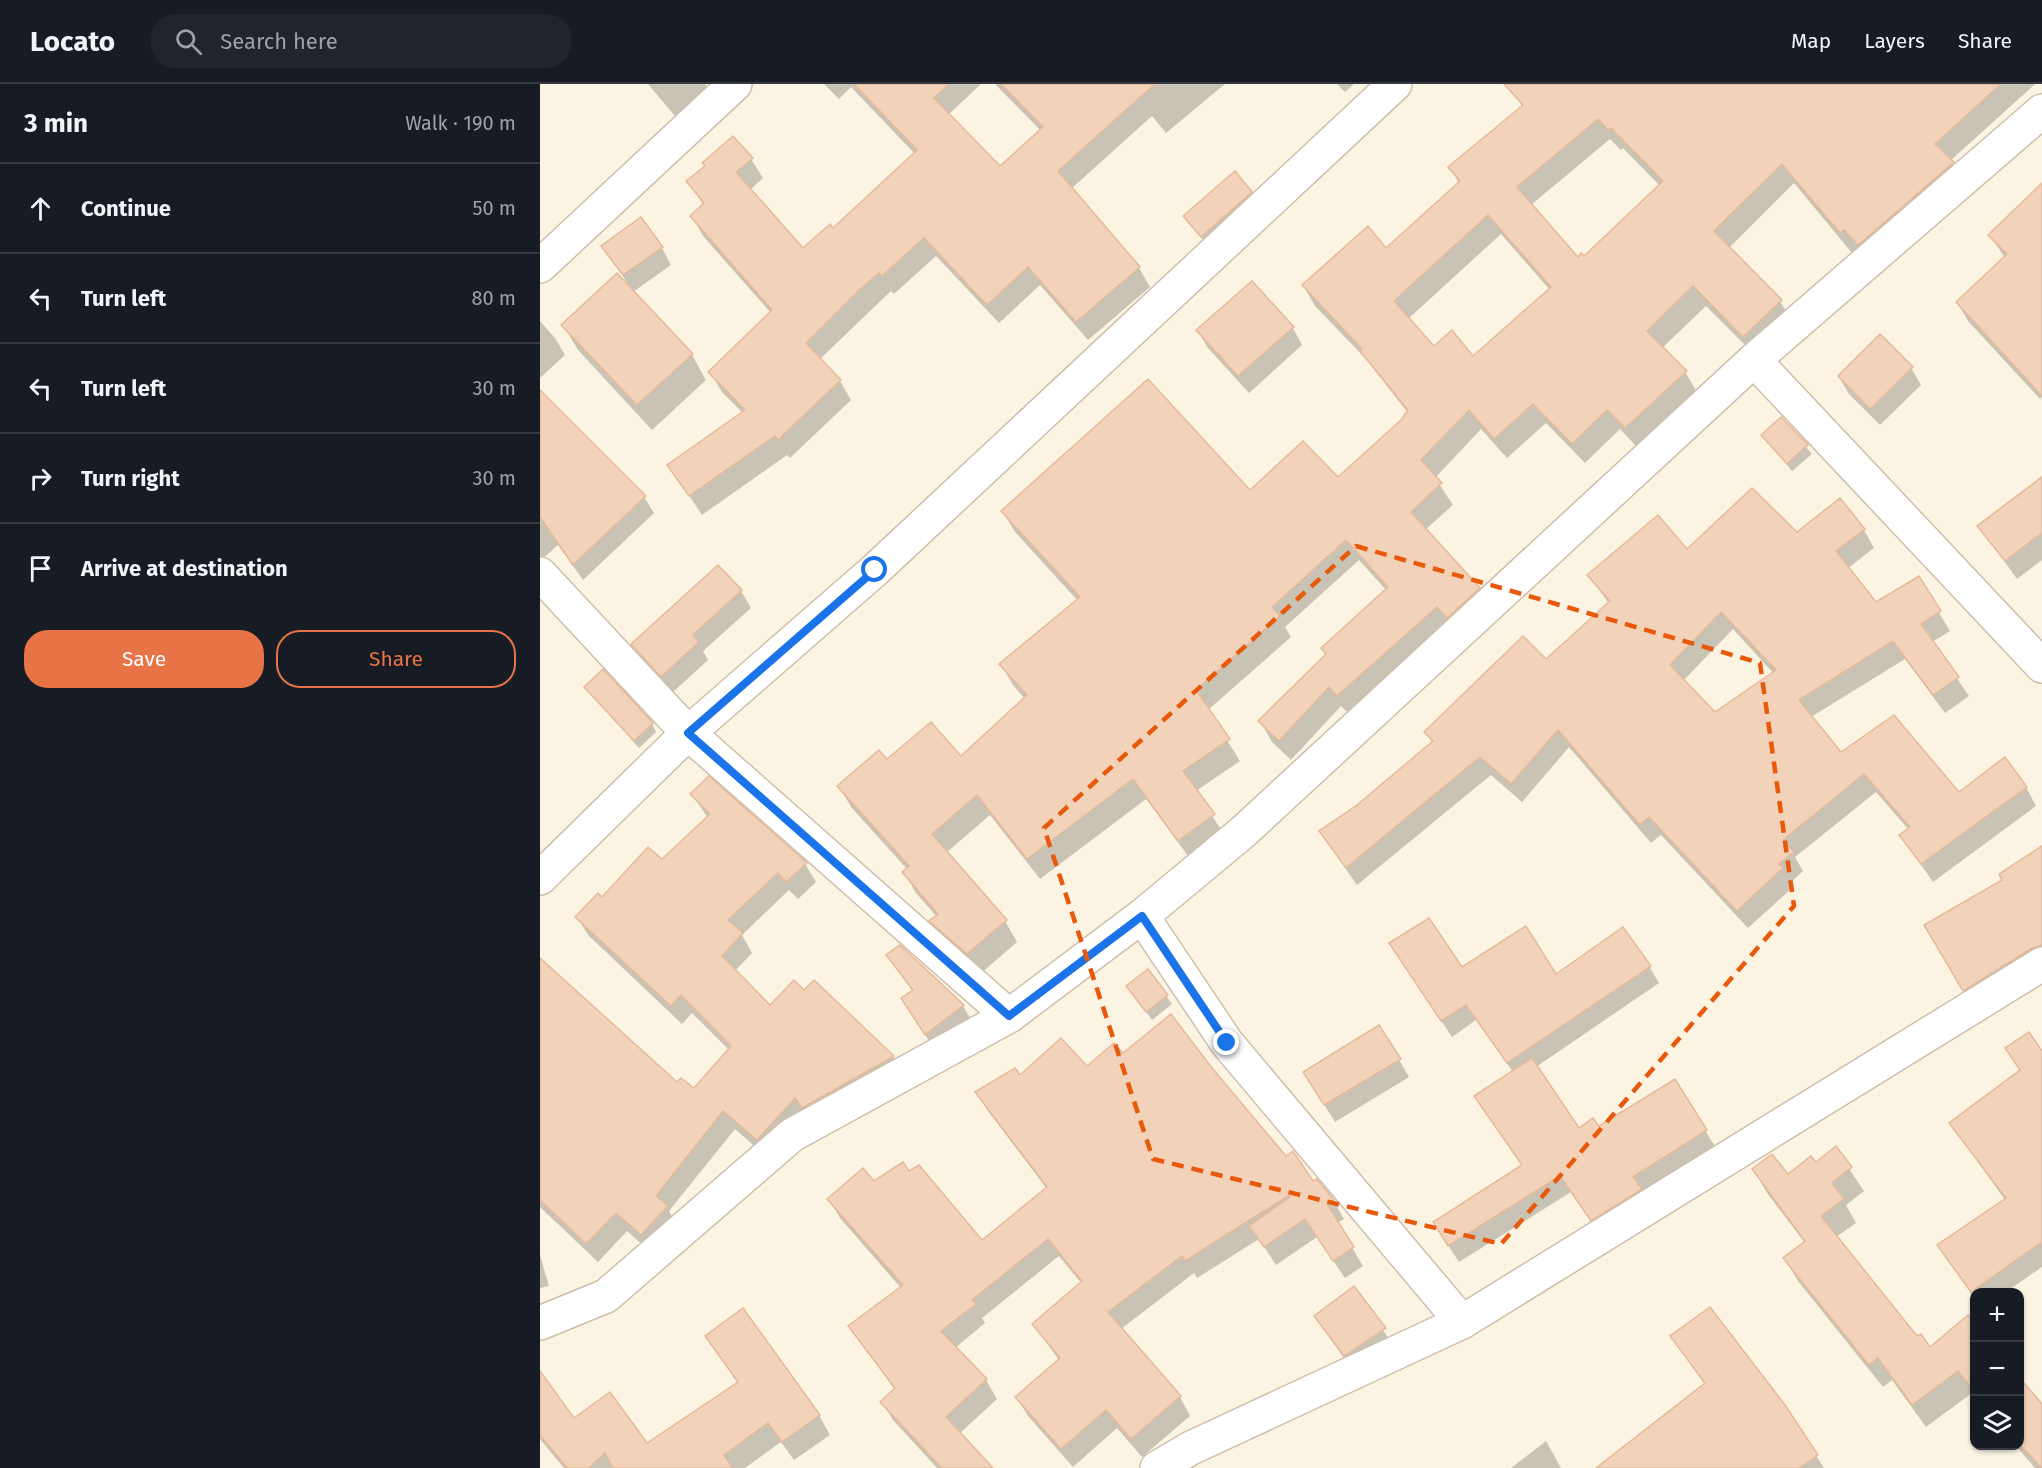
<!DOCTYPE html>
<html lang="en">
<head>
<meta charset="utf-8">
<style>
  :root { --surface:#171b24; --page:#20242c; --text:#f1f3f6; --muted:#9ea1a6; --line:#363941; --accent:#e77347 }
  body { margin:0; font-family:"Fira Sans",sans-serif; background:var(--page); color:var(--text) }
  .controls { position:absolute; right:18px; bottom:18px; display:grid; overflow:hidden; border-radius:12px; box-shadow:0 2px 4px #0004 }
  .controls button { width:54px; height:54px; display:grid; place-items:center; padding:0; border:0; border-bottom:2px solid var(--line); background:var(--surface); color:var(--text); font:30px sans-serif }
  .stop { position:absolute; width:18px; height:18px; margin:-14px; border:4px solid #1a73e8; border-radius:50%; background:#fff }
  .stop.end { background:#1a73e8; border-color:#fff; box-shadow:0 2px 6px #0008 }
  .list { margin:0; padding:0; list-style:none }
  h2 { display:flex; justify-content:space-between; align-items:center; height:78px; margin:0; padding:0 24px; font-size:26px }
  h2 small { font-size:20px; font-weight:400; color:var(--muted) }
  .list li { display:grid; grid-template-columns:39px 1fr auto; gap:18px; align-items:center; box-sizing:border-box; height:90px; padding:0 24px; border-top:2px solid var(--line) }
  .list b { display:block; font-size:22px; white-space:nowrap }
  .list em { font-size:20px; font-style:normal; color:var(--muted) }
  .actions { display:flex; gap:12px; padding:18px 24px }
  .actions a { flex:1; padding:14px 0; border:2px solid var(--accent); border-radius:24px; text-align:center; font-size:21px; color:var(--accent) }
  .actions .main { background:var(--accent); color:#fff }
  .icon { flex:none; width:33px; height:33px; fill:none; stroke:currentColor; stroke-width:2; stroke-linecap:round; stroke-linejoin:round }
  .map { position:relative; flex:none; width:1502px; height:1384px; overflow:hidden }
  header { display:flex; align-items:center; gap:36px; box-sizing:border-box; height:84px; padding:0 30px; background:var(--surface); border-bottom:2px solid var(--line) }
  header strong { font-size:28px }
  nav { display:flex; gap:33px; margin-inline-start:auto; font-size:21px }
  .search { width:420px; height:54px; background:var(--page); display:flex; align-items:center; gap:15px; box-sizing:border-box; padding:0 21px; border-radius:24px; color:var(--muted); font-size:22px }
  main { display:flex }
  aside { flex:1; background:var(--surface) }
  .map>svg:first-child { display:block }
</style>
</head>
<body>
<header>
<strong>Locato</strong>
<div class="search"><svg class="icon" aria-label="search" viewBox="0 0 24 24"><circle cx="10" cy="10" r="6"/><path d="M15 15l6 6"/></svg>Search here</div>
<nav><a>Map</a><a>Layers</a><a>Share</a></nav>
</header>
<main>
<aside>
<h2>3 min<small>Walk · 190 m</small></h2>
<ul class="list">
<li><svg class="icon" aria-label="ahead" viewBox="0 0 24 24"><path d="M12 20V5M6 11l6-6 6 6"/></svg><div><b>Continue</b></div><em>50 m</em></li>
<li><svg class="icon" aria-label="left" viewBox="0 0 24 24"><path d="M17 20v-9H6M10 6l-5 5 5 5"/></svg><div><b>Turn left</b></div><em>80 m</em></li>
<li><svg class="icon" aria-label="left" viewBox="0 0 24 24"><path d="M17 20v-9H6M10 6l-5 5 5 5"/></svg><div><b>Turn left</b></div><em>30 m</em></li>
<li><svg class="icon" aria-label="right" viewBox="0 0 24 24"><path d="M7 20v-9h11M14 6l5 5-5 5"/></svg><div><b>Turn right</b></div><em>30 m</em></li>
<li><svg class="icon" aria-label="arrive" viewBox="0 0 24 24"><path d="M6 21V4h12l-3 4 3 4H6"/></svg><div><b>Arrive at destination</b></div></li>
</ul>
<div class="actions"><a class="main">Save</a><a>Share</a></div>
</aside>
<div class="map">
<svg width="1502" height="1384" viewBox="0 0 1502 1384">
  <rect width="100%" height="100%" fill="#fcf4e3"/>
  <g fill="#0003" fill-rule="evenodd">
    <polygon points="108,0 165,0 168,5 135,32"/>
    <polygon points="284,0 441,0 408,31 460,84 501,47 455,0 685,0 626,49 612,32 531,105 599,184 610,203 548,256 500,201 459,239 396,172 354,210 351,207 280,275 300,297 311,316 250,374 247,371 162,431 129,381 203,329 182,308 170,288 231,229 163,152 152,132 164,122 148,97 211,75 223,94 210,106 262,166 293,146 375,70 311,3 299,15"/>
    <polygon points="797,0 814,0 805,8"/>
    <path d="M975 0H1495L1410 77 1425 100 1331 181 1316 165 1312 169 1254 99 1189 164 1240 217 1252 237 1216 272 1166 222 1122 264 1145 288 1157 308 1097 363 1080 345 1045 379 1006 339 967 374 941 345 895 394 913 421 885 446 938 505 950 525 810 631 801 622 751 676 732 658 720 637 787 572 783 565 847 507 819 476 745 543 751 553 668 626 700 677 656 707 685 752 651 776 606 715 500 795 450 731 406 769 465 837 477 858 440 890 403 858 391 837 397 833 376 809 364 788 367 785 311 723 299 702 347 677 421 674 485 615 473 601 461 580 538 517 475 448 463 428 709 408 798 395 868 329 826 275 775 222 763 201 845 166 919 100 910 83 983 24 975 11ZM1070 55 1081 66 1083 64 1120 102 1044 175H1037L991 121ZM961 150 1010 206 933 274 894 264 868 235Z"/>
    <polygon points="1502,101 1502,313 1500,315 1428,237 1417,218 1465,174 1450,151"/>
    <polygon points="711,109 715,117 666,160 645,132"/>
    <polygon points="63,162 122,164 131,181 93,208 152,271 166,296 112,346 38,266 23,241 88,200"/>
    <polygon points="0,237 15,254 25,271 0,294"/>
    <polygon points="753,244 762,261 709,309 668,264 658,247"/>
    <polygon points="1371,284 1381,301 1340,341 1309,310 1299,293"/>
    <polygon points="0,308 104,413 114,429 43,496 18,461 0,477"/>
    <polygon points="1241,335 1272,370 1252,387 1223,351"/>
    <polygon points="1502,394 1502,476 1477,495 1439,442"/>
    <path d="M1324 446 1334 464 1307 485 1335 520 1378 494 1410 547 1392 558 1429 612 1405 629 1365 575 1271 633 1301 670 1418 710 1486 703 1496 722 1393 798 1361 752 1369 746 1336 708 1255 773 1263 787 1250 799 1252 804 1208 844 1121 751 1111 759 1029 663 982 718 951 691 817 801 792 765 781 747 818 722 893 660 886 648 1006 577 1069 520 1049 491 1146 468 1256 450ZM1193 545 1234 590 1175 630 1143 597Z"/>
    <polygon points="201,507 211,524 163,567 168,576 132,609 103,578 93,560"/>
    <polygon points="46,603 112,640 116,648 99,664"/>
    <polygon points="152,710 265,780 276,798 258,815 249,806 202,851 212,869 195,887 230,923 264,908 274,898 353,973 363,991 228,1074 195,1045 129,1127 137,1141 112,1169 87,1147 58,1178 0,1123 0,876 137,1000 154,1006 189,966 152,929 142,940 48,851 37,833 122,777 168,734"/>
    <polygon points="1502,765 1502,881 1434,923 1387,842 1464,796"/>
    <polygon points="360,863 423,922 432,937 394,965 372,930 373,908 348,872"/>
    <polygon points="861,876 921,885 1015,892 1109,882 1119,899 996,983 1039,1046 1058,1044 1134,997 1176,1064 1062,1153 1031,1108 919,1178 904,1155 983,1083 946,1029 973,988 936,936 912,953"/>
    <polygon points="608,887 632,920 612,936 588,903"/>
    <polygon points="1502,970 1502,1183 1466,1208 1434,1208 1434,1214 1399,1162 1465,1116 1411,1040"/>
    <polygon points="583,972 671,985 746,1074 793,1116 804,1135 797,1139 823,1182 805,1194 777,1153 736,1181 719,1155 657,1194 654,1189 581,1245 640,1313 650,1332 602,1373 577,1344 533,1383 488,1332 477,1314 519,1276 493,1240 542,1200 519,1172 442,1234 445,1239 415,1264 446,1296 457,1315 419,1350 450,1384 397,1384 353,1336 342,1318 355,1306 310,1242 361,1204 300,1134 289,1115 334,1099 442,1158 507,1105 448,1027 437,1008 479,993 547,984"/>
    <polygon points="859,976 869,993 795,1038 775,1006"/>
    <polygon points="1295,1064 1324,1107 1306,1121 1316,1139 1296,1153 1376,1254 1390,1265 1428,1234 1434,1242 1434,1312 1432,1309 1386,1343 1352,1296 1343,1303 1258,1197 1245,1175 1265,1159 1227,1109 1214,1086 1247,1092 1275,1080"/>
    <polygon points="0,1171 9,1202 0,1204"/>
    <polygon points="813,1204 854,1262 814,1289 776,1233"/>
    <polygon points="167,1252 279,1331 290,1351 254,1376 241,1358 205,1384 24,1384 0,1355 0,1304 34,1336 106,1361 198,1300"/>
    <polygon points="1132,1253 1244,1322 1284,1384 1058,1384 1165,1301"/>
    <polygon points="1480,1295 1502,1322 1502,1384 1495,1384 1476,1362 1480,1362"/>
    <polygon points="1006,1357 1021,1384 971,1384"/>
  </g>
  <g fill="#f2d3ba" stroke="#e5ba9a" stroke-width="1.5" fill-rule="evenodd">
    <polygon points="314,0 409,0 394,14 460,82 503,43 461,0 615,0 518,87 600,183 536,238 488,183 447,221 384,154 342,192 339,189 316,209 266,259 301,296 238,356 235,352 149,412 127,381 205,326 168,288 232,226 150,132 164,119 146,97 165,82 162,79 193,52 213,74 196,88 263,164 290,140 293,144 377,66"/>
    <path d="M964 0H1461L1395 60 1414 78 1318 161 1304 146 1300 149 1242 80 1174 147 1242 216 1203 253 1153 202 1107 247 1147 287 1085 344 1067 326 1032 360 993 320 954 355 929 326 881 376 902 399 871 428 940 504 907 534 897 523 797 612 789 603 739 657 718 637 786 570 781 564 848 503 806 456 732 523 740 532 656 606 690 655 643 687 675 730 638 757 593 695 487 775 437 711 392 750 467 836 427 870 389 837 398 830 362 788 369 782 297 702 339 666 347 675 391 638 421 672 487 611 459 580 540 513 461 427 608 295 710 406 763 357 798 393 861 336 868 326 820 267 822 265 762 201 828 142 846 164 920 97 908 83 983 21ZM1058 35 1068 46 1071 44 1123 97 1044 172 1041 169 1038 173 977 103ZM948 131 1011 203 933 272 912 246 894 262 854 217Z"/>
    <polygon points="695,87 712,108 661,153 643,132"/>
    <polygon points="1502,99 1502,312 1416,218 1467,170 1448,151"/>
    <polygon points="101,133 123,163 83,191 61,162"/>
    <polygon points="77,189 153,270 97,321 21,241"/>
    <polygon points="712,197 754,243 698,292 656,246"/>
    <polygon points="1340,250 1373,283 1330,325 1298,292"/>
    <polygon points="0,306 106,412 33,481 0,433"/>
    <polygon points="1241,333 1268,361 1247,380 1221,351"/>
    <polygon points="1502,393 1502,449 1465,477 1437,442"/>
    <path d="M1212 404 1257 448 1300 414 1325 445 1296 467 1336 518 1379 492 1401 527 1381 540 1419 593 1393 611 1353 557 1259 616 1301 668 1354 631 1419 708 1465 673 1487 703 1381 780 1359 751 1370 743 1324 690 1243 756 1254 768 1239 780 1243 784 1197 827 1109 733 1100 741 1018 646 971 700 940 673 806 784 779 747 817 721 893 657 884 648 983 552 1006 575 1070 517 1047 491 1118 431 1147 465ZM1181 528 1236 586 1175 628 1130 581Z"/>
    <polygon points="178,481 202,506 153,551 159,558 121,593 91,560"/>
    <polygon points="63,585 113,639 94,657 44,603"/>
    <polygon points="169,692 267,779 246,798 238,789 188,836 203,849 182,872 230,921 254,896 264,906 274,896 354,972 262,1024 255,1014 217,1056 183,1027 116,1112 128,1122 101,1151 76,1129 46,1160 0,1116 0,874 137,998 141,994 154,1004 191,962 141,911 131,922 35,833 58,809 62,813 108,763 122,775 170,730 150,710"/>
    <polygon points="1502,762 1502,861 1492,864 1423,907 1384,841 1462,796 1459,790"/>
    <polygon points="889,834 922,883 986,842 1016,890 1083,843 1111,882 967,979 926,921 901,937 849,859"/>
    <polygon points="360,861 424,921 385,951 361,914 373,906 346,871"/>
    <polygon points="608,885 628,911 606,928 586,902"/>
    <polygon points="631,930 672,984 746,1072 753,1067 773,1097 777,1095 794,1116 787,1120 814,1163 793,1177 765,1135 724,1163 709,1142 750,1113 749,1111 645,1177 642,1172 568,1228 641,1312 591,1355 566,1326 521,1365 475,1313 520,1274 492,1240 542,1197 508,1155 432,1216 436,1220 401,1247 447,1295 406,1333 453,1384 402,1384 340,1318 355,1304 308,1242 363,1201 287,1115 323,1084 334,1097 363,1078 369,1087 379,1081 442,1156 507,1103 435,1008 475,984 480,991 521,954 547,982 574,959 583,969"/>
    <polygon points="839,941 861,975 784,1021 763,988"/>
    <polygon points="1489,948 1502,967 1502,1158 1431,1208 1397,1161 1466,1114 1409,1039 1480,986 1465,964"/>
    <polygon points="992,974 1039,1044 1053,1034 1059,1042 1135,995 1167,1046 1093,1093 1102,1105 1051,1137 1020,1092 908,1162 893,1138 982,1081 934,1012"/>
    <polygon points="1296,1062 1312,1083 1292,1099 1304,1115 1281,1132 1377,1252 1381,1250 1390,1263 1428,1231 1434,1239 1434,1307 1418,1287 1372,1321 1338,1274 1329,1281 1243,1174 1265,1157 1212,1085 1232,1070 1248,1090 1271,1072 1276,1078"/>
    <polygon points="814,1202 846,1244 804,1272 774,1232"/>
    <polygon points="1170,1223 1245,1321 1278,1371 1259,1384 1056,1384 1165,1299 1130,1252"/>
    <polygon points="203,1224 280,1331 242,1358 228,1339 184,1371 193,1384 73,1384 65,1369 49,1384 27,1384 0,1351 0,1287 34,1334 70,1308 107,1359 198,1298 165,1252"/>
    <polygon points="1479,1293 1502,1320 1502,1384 1479,1360"/>
  </g>
  <g fill="none" stroke-linecap="round" stroke-linejoin="round">
    <g stroke="#d0beac" stroke-width="36">
      <g id="minor">
        <polyline points="0,182 195,0"/>
        <polyline points="1214,276 1502,582"/>
        <polyline points="0,490 148,649 469,932 602,832 703,748 1214,276 1502,27"/>
        <polyline points="0,794 148,649 335,486 855,0"/>
        <polyline points="602,832 687,959 922,1238"/>
        <polyline points="0,1239 66,1212 252,1051 469,932"/>
        <polyline points="617,1384 651,1364 922,1238 1502,880"/>
      </g>
    </g>
    <use href="#minor" stroke="#fff" stroke-width="33"/>
  </g>
  <g fill="none" stroke-linecap="round" stroke-linejoin="round">
    <polyline stroke="#1a73e8" stroke-width="8" points="335,486 148,649 469,932 602,832 687,959"/>
  </g>
  <path fill="none" stroke="#e8590c" stroke-width="4.5" stroke-dasharray="12 8" stroke-linejoin="round" d="M816 462 1220 579 1254 822 961 1160 613 1075 504 744Z"/>
</svg>
<div class="controls">
<button>+</button>
<button>−</button>
<button><svg class="icon" aria-label="layers" viewBox="0 0 24 24"><path d="M12 4l9 5-9 5-9-5zM3 14l9 5 9-5"/></svg></button>
</div>
<div class="stop" style="left:335px;top:486px"></div>
<div class="stop end" style="left:687px;top:959px"></div>
</div>
</main>
</body>
</html>
